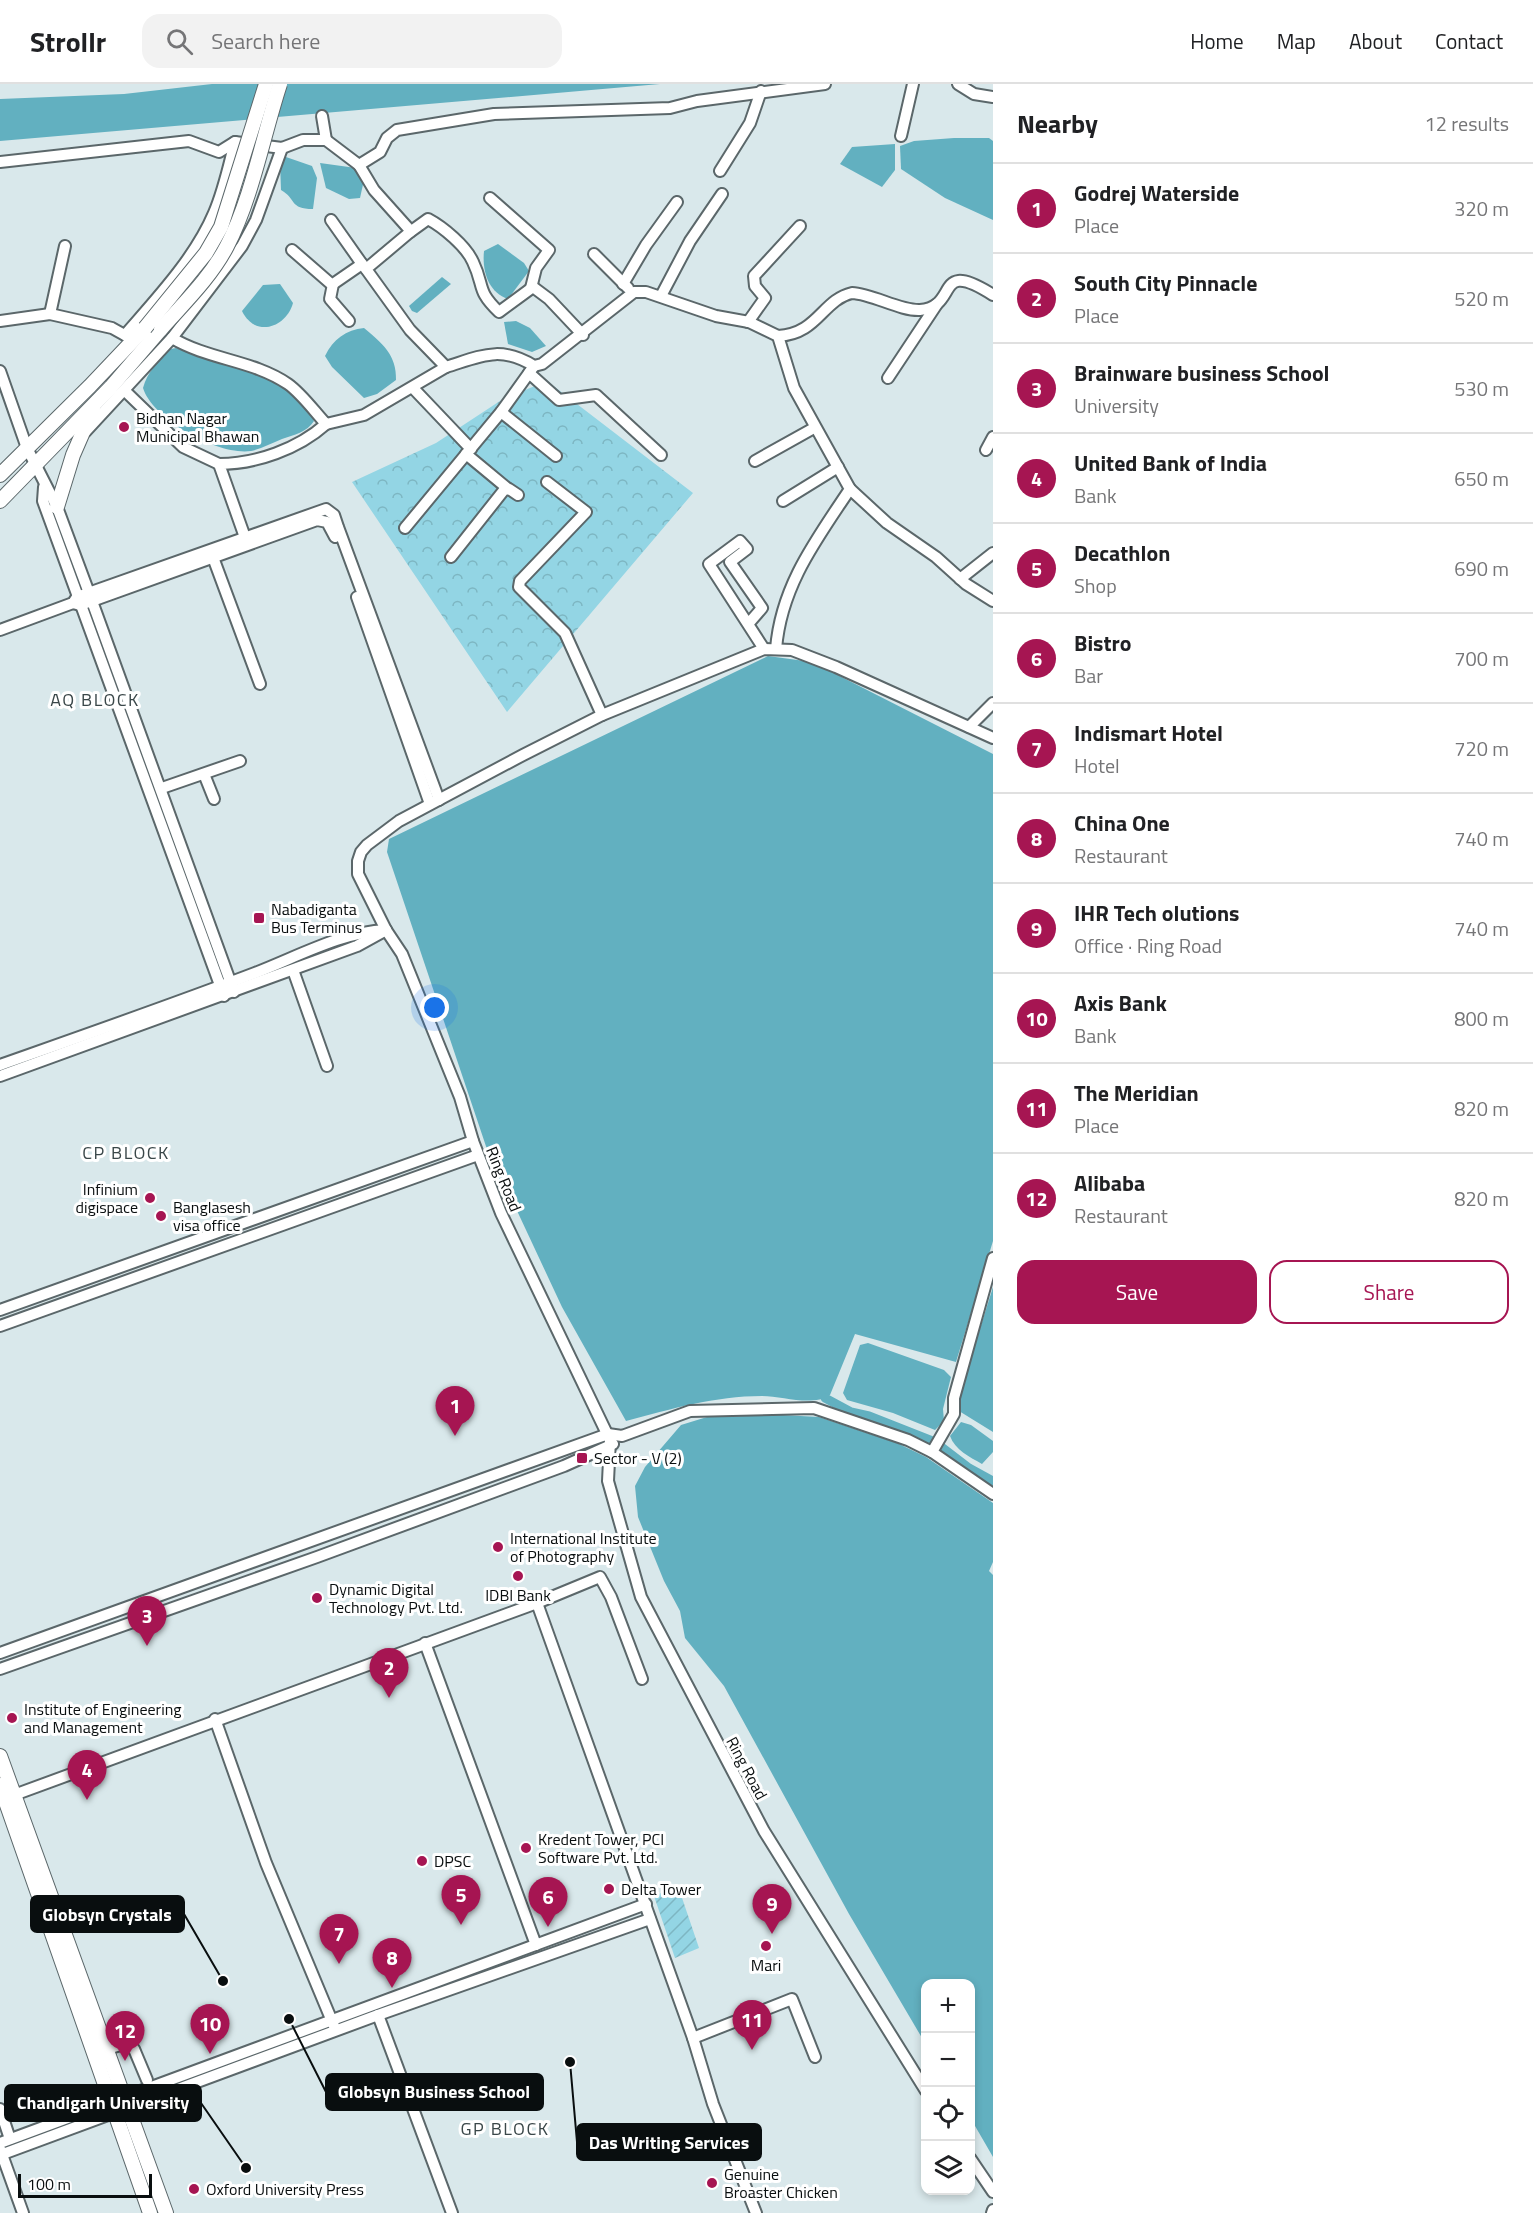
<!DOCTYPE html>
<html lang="en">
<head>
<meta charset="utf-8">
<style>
  :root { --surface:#fff; --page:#f2f2f2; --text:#202124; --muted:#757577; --line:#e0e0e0; --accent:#a61552 }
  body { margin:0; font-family:"Titillium Web",sans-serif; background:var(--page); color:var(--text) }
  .controls { position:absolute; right:18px; bottom:18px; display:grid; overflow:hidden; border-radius:12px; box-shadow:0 3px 9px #0003 }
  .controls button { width:54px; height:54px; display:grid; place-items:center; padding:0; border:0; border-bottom:2px solid var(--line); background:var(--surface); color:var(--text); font:30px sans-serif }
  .scale { position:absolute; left:18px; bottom:15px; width:134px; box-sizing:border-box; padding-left:6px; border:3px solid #090e0f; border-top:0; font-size:16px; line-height:21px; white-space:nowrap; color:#090e0f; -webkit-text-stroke:4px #fff; paint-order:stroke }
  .you { position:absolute; left:435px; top:924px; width:21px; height:21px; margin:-15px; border:4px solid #fff; border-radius:50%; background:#1a73e8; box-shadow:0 0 0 9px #1a73e833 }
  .badge { display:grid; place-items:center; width:39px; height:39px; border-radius:50%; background:var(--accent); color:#fff; font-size:20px; font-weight:700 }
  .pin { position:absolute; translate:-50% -50px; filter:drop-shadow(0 2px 3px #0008) }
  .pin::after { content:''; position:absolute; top:32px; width:21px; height:18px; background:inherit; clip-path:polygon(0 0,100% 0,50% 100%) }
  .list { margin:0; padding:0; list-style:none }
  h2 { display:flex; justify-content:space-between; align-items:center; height:78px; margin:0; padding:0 24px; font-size:26px }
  h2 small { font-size:20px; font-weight:400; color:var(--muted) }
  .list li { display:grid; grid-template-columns:39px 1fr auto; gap:18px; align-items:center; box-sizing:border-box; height:90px; padding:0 24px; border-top:2px solid var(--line) }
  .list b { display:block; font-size:22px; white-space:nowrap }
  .list p { margin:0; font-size:20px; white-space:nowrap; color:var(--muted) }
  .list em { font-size:20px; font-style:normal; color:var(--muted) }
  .actions { display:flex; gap:12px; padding:18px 24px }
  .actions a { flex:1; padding:14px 0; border:2px solid var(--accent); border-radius:18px; text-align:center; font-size:21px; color:var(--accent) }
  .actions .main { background:var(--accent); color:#fff }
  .icon { flex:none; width:33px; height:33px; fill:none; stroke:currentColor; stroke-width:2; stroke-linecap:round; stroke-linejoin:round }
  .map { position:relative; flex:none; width:993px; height:2129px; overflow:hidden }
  header { display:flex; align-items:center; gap:36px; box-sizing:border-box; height:84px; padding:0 30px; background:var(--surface); border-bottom:2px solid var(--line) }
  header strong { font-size:28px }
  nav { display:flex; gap:33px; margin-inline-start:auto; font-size:21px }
  .search { width:420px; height:54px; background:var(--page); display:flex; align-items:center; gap:15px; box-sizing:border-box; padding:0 21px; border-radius:18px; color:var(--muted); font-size:22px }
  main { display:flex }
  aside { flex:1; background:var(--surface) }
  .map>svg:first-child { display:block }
</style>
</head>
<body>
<header>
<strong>Strollr</strong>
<div class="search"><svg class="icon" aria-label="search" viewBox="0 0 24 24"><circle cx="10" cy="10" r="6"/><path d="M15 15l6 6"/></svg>Search here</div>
<nav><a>Home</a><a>Map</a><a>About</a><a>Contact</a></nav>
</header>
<main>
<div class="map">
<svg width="993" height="2129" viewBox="0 0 993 2129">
  <defs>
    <pattern id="park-crowns" width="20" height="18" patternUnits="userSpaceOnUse" patternTransform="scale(1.5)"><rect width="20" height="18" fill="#93d5e4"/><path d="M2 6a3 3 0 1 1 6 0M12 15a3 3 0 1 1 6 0" fill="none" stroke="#7db6c2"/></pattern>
    <pattern id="garden-furrows" width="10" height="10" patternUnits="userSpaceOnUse" patternTransform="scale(1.5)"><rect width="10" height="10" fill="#93d5e4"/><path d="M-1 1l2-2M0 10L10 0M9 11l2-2" fill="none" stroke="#7db6c2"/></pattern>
  </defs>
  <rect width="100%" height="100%" fill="#d9e8eb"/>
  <polygon fill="url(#park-crowns)" points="547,297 693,409 507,628 352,398 436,359 503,315"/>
  <polygon fill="url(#garden-furrows)" points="678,1802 699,1864 675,1874 654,1812"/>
  <g fill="#62b0c0">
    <polygon points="212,0 660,0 0,57 0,15 124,10"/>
    <polygon points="954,54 989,54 993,57 993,136 945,114 901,85 900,62 914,57"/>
    <polygon points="895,60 895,86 882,103 840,80 852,63"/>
    <path d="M286 73 312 82 317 94 313 125C289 125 297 115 281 106L280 78Z"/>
    <polygon points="320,79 356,84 364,96 360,114 349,115 326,104"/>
    <path d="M498 160 524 179 529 187 508 215C488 208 482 187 484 167Z"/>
    <polygon points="442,193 451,200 417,229 412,227 409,222"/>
    <path d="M280 200 293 219C286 244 255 254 242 227L263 201Z"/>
    <polygon points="516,237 530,244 546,262 532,268 508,260 504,238"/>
    <path d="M364 244C382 259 397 271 396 296L377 310 364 314 332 283 325 272C333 255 346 246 364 244Z"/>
    <path d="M176 264C221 282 293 284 314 337 307 348 294 351 282 355 272 359 261 365 251 367 219 372 153 336 143 304 147 288 159 276 171 265Z"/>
    <path d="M768 572 812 578 993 670V1157L956 1278 855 1250 830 1311C812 1323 783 1312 762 1312 715 1312 671 1325 626 1337L562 1223 512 1116 497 1095 387 768 389 755Z"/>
    <polygon points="993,1203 993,1348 959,1327 959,1312"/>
    <polygon points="868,1259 944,1286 951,1293 943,1325 944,1337 935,1346 893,1329 847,1316 843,1309 860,1261"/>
    <polygon points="782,1331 819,1333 897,1359 926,1373 993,1419 993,1478 989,1487 993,1491 993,2073 971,2035 970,1900 926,1900 925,1959 849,1830 724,1602 685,1554 680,1527 664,1497 638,1433 635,1402 645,1383 681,1341 707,1333"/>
    <path d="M961 1338 971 1341 993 1357V1368L982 1380C970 1373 955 1366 950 1352Z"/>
  </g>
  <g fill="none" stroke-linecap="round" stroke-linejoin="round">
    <polyline stroke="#62b0c0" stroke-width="9" points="825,1314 851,1328 869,1332 935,1358 969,1384 993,1397"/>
    <g stroke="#5b676a" stroke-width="14">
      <g id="minor">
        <polyline points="958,0 974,10 993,13"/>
        <polyline points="322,32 326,56"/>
        <polyline points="901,52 913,0"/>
        <path d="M0 78 189 57 219 68 235 58 282 64 303 56H326L359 81 374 106 408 144 410 148 366 185 410 246 446 283C481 272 500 261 534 282L542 280 634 208H646L716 232 749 238 778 252 794 304 850 405C816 456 781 502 776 565"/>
        <polyline points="359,81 380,68 387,54 397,46 494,30 670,24 697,17 825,0"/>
        <polyline points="720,87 750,39 761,7"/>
        <polyline points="490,114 549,166 536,184 531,204"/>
        <polyline points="331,136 362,180"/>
        <path d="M410 148 428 135C443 143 466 162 473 178 485 203 476 206 499 228L533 203 549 215 583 251"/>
        <polyline points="292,166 330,199 333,200 362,180 366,185"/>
        <polyline points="594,170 628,204"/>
        <polyline points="333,200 330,215 349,237"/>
        <polyline points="623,200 646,161 677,118"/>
        <polyline points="661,212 690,157 722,110"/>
        <polyline points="50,230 65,162"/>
        <polyline points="0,237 50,230 112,244 130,254"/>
        <polyline points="748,238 765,214 755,202 754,192 800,142"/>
        <path d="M125 251C157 214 195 174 214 129 224 106 229 81 235 58"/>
        <path d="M778 252C818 250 822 216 852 209 873 210 900 227 920 226 960 223 933 173 993 211"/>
        <polyline points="172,254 242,162 256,136 282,64"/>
        <polyline points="0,287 27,364 57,423 89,509 234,908"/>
        <polyline points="529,289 559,316 596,311 661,371"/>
        <polyline points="888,294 937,220"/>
        <polyline points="413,304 471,365"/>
        <polyline points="125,307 183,363 219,380"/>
        <polyline points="501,328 556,372"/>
        <path d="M85 348 172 254C209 276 253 276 288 300 302 310 314 327 326 340L364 331 446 283"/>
        <polyline points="986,366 993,353"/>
        <polyline points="466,370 507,404"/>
        <polyline points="755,377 814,344"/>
        <polyline points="547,398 586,428 520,497 519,503 565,549 602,631"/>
        <polyline points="44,403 43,417 224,912"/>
        <polyline points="850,405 887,439 936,473 966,500 993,517"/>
        <polyline points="783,417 838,383"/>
        <polyline points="405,444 501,328 534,282"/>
        <path d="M247 459 219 380C256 380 298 365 326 340"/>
        <polyline points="211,468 260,600"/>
        <polyline points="451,473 504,406 509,405 518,411"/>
        <polyline points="960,495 993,469"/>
        <polyline points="357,513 430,720"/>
        <polyline points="73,519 80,521 92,517 317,436 327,438 335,453"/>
        <polyline points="749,539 762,524 730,478 747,465 740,457 709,480 764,565"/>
        <polyline points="0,546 73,519 77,513 326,425 334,431 338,443 439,716"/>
        <polyline points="969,643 993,619"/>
        <polyline points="204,690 214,715"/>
        <polyline points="162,704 240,677"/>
        <polyline points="293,886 327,982"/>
        <path d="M0 981C85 951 171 921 255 889 297 873 341 848 386 846"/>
        <polyline points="0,992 357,862 386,846"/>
        <polyline points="0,1226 473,1057"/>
        <polyline points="0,1242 478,1071"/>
        <polyline points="932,1368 954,1330 954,1314 993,1174"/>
        <polyline points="537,1519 693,1954 713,2020 756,2129"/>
        <polyline points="425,1559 536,1861"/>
        <polyline points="0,1569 608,1350 622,1352 690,1327 814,1324 908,1356 932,1368 993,1410"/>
        <polyline points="0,1585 317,1473 564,1382 613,1360"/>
        <polyline points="215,1635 266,1779 334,1942"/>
        <polyline points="14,1711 537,1519 600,1493 611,1513 642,1595"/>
        <polyline points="378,1931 452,2129"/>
        <polyline points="693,1954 792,1915 815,1973"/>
        <polyline points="107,1965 124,1960 134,1965 147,1996"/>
        <polyline points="926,2007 764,1747 641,1513 608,1397 610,1356 501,1129 473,1057 460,1013 402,870 386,846 358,790 358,777 361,768 367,761 399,737 523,671 602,631 764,565 792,566 836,583 993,654"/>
        <polyline points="0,2025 10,2055"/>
        <polyline points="0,2059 646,1820"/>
        <polyline points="0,2065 23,2129"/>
        <polyline points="0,2071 378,1931 650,1835"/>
        <polyline points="970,2074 993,2108"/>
        <polyline points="992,2129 993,2126"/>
      </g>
    </g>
    <g stroke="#5b676a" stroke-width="16">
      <g id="major">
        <polyline points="0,391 90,302 145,244"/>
        <polyline points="0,417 111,303 161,245"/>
        <polyline points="57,423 73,371 93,325"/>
        <polyline points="0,1672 166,2129"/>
        <polyline points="0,1701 150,2129"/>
      </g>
    </g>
    <use href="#minor" stroke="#fff" stroke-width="10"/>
    <use href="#major" stroke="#fff" stroke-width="14"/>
    <g stroke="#5b676a" stroke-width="16" stroke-linecap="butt">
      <g id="major-bridge">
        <polyline points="145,244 206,169 221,143 266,0"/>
        <path d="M161 245C184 219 211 193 227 162 252 114 263 52 280 0"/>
      </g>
    </g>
    <use href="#major-bridge" stroke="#fff" stroke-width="14"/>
  </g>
  <g fill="#a61552" stroke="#fff" stroke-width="2">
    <circle cx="124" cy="343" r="6"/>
    <rect x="253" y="828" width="12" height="12" rx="3"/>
    <circle cx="150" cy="1114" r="6"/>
    <circle cx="161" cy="1132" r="6"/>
    <rect x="576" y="1368" width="12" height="12" rx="3"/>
    <circle cx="498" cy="1463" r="6"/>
    <circle cx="518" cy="1492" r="6"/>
    <circle cx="317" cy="1514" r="6"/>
    <circle cx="12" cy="1634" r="6"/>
    <circle cx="526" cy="1764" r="6"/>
    <circle cx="422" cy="1777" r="6"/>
    <circle cx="609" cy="1805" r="6"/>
    <circle cx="766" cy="1862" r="6"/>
    <circle cx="712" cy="2099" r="6"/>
    <circle cx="194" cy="2105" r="6"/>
  </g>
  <g text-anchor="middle" stroke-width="6" stroke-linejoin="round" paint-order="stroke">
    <g font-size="16" fill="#090e0f" stroke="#fff" text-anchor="start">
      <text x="136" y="340">Bidhan Nagar<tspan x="136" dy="18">Municipal Bhawan</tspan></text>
      <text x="271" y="831">Nabadiganta<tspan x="271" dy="18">Bus Terminus</tspan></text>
      <text x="138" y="1111" text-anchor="end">Infinium<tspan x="138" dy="18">digispace</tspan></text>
      <text x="173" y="1129">Banglasesh<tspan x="173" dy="18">visa office</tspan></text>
      <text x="594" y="1380">Sector - V (2)</text>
      <text x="510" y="1460">International Institute<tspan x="510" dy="18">of Photography</tspan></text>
      <text x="329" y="1511">Dynamic Digital<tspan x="329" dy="18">Technology Pvt. Ltd.</tspan></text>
      <text x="518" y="1517" text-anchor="middle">IDBI Bank</text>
      <text x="24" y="1631">Institute of Engineering<tspan x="24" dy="18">and Management</tspan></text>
      <text x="538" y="1761">Kredent Tower, PCI<tspan x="538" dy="18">Software Pvt. Ltd.</tspan></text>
      <text x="434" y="1783">DPSC</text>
      <text x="621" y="1811">Delta Tower</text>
      <text x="766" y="1887" text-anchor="middle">Mari</text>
      <text x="724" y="2096">Genuine<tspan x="724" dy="18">Broaster Chicken</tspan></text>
      <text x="206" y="2111">Oxford University Press</text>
    </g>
    <g font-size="16" fill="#090e0f" stroke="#fff">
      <text transform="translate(504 1095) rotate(68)" y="6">Ring Road</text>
      <text transform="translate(747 1684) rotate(62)" y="6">Ring Road</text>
    </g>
    <g font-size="18" letter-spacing="1.5" fill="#3a4749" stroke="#fff">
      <text x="95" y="622">AQ BLOCK</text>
      <text x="126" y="1075">CP BLOCK</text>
      <text x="505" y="2051">GP BLOCK</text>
    </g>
  </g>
  <path fill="none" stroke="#090e0f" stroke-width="2" d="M223 1897L184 1830M289 1935L326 2008M246 2084L201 2019M570 1978L577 2058"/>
  <g fill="#090e0f" stroke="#fff" stroke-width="2">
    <circle cx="223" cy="1897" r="6"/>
    <circle cx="289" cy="1935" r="6"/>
    <circle cx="246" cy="2084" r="6"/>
    <circle cx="570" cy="1978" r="6"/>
  </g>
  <g fill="#090e0f" stroke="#090e0f" stroke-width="2">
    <rect x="31" y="1812" width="153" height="36" rx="6"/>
    <rect x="326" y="1990" width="217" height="36" rx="6"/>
    <rect x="5" y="2001" width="196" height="36" rx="6"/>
    <rect x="577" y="2040" width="184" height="36" rx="6"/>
  </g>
  <g font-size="18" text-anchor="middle" font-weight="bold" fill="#fff">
    <text x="107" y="1837">Globsyn Crystals</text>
    <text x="434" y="2014">Globsyn Business School</text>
    <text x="103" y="2025">Chandigarh University</text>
    <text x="669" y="2065">Das Writing Services</text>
  </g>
</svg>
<div class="controls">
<button>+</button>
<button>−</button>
<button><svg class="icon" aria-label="locate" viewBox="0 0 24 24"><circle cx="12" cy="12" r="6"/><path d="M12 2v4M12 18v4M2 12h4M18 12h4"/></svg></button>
<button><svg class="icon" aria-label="layers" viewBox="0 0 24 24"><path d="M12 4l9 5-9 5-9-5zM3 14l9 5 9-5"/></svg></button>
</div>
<div class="scale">100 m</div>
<div class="you"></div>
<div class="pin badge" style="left:455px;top:1352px">1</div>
<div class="pin badge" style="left:389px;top:1614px">2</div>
<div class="pin badge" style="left:147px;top:1562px">3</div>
<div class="pin badge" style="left:87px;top:1716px">4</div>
<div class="pin badge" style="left:461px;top:1841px">5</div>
<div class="pin badge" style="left:548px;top:1843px">6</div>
<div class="pin badge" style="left:339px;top:1880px">7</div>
<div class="pin badge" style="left:392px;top:1904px">8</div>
<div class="pin badge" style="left:772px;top:1850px">9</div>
<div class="pin badge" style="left:210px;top:1970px">10</div>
<div class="pin badge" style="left:752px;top:1966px">11</div>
<div class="pin badge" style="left:125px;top:1977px">12</div>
</div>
<aside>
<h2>Nearby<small>12 results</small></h2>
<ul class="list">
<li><span class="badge">1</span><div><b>Godrej Waterside</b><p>Place</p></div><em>320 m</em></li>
<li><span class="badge">2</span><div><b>South City Pinnacle</b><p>Place</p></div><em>520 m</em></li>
<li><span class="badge">3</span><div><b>Brainware business School</b><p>University</p></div><em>530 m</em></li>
<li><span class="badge">4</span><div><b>United Bank of India</b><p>Bank</p></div><em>650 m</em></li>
<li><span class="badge">5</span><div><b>Decathlon</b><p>Shop</p></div><em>690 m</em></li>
<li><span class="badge">6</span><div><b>Bistro</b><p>Bar</p></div><em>700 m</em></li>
<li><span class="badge">7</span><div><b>Indismart Hotel</b><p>Hotel</p></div><em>720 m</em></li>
<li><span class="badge">8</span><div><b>China One</b><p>Restaurant</p></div><em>740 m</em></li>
<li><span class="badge">9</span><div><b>IHR Tech olutions</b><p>Office · Ring Road</p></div><em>740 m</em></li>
<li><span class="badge">10</span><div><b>Axis Bank</b><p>Bank</p></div><em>800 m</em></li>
<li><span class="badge">11</span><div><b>The Meridian</b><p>Place</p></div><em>820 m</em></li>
<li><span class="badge">12</span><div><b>Alibaba</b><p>Restaurant</p></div><em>820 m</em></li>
</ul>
<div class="actions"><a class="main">Save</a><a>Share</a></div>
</aside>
</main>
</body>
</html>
